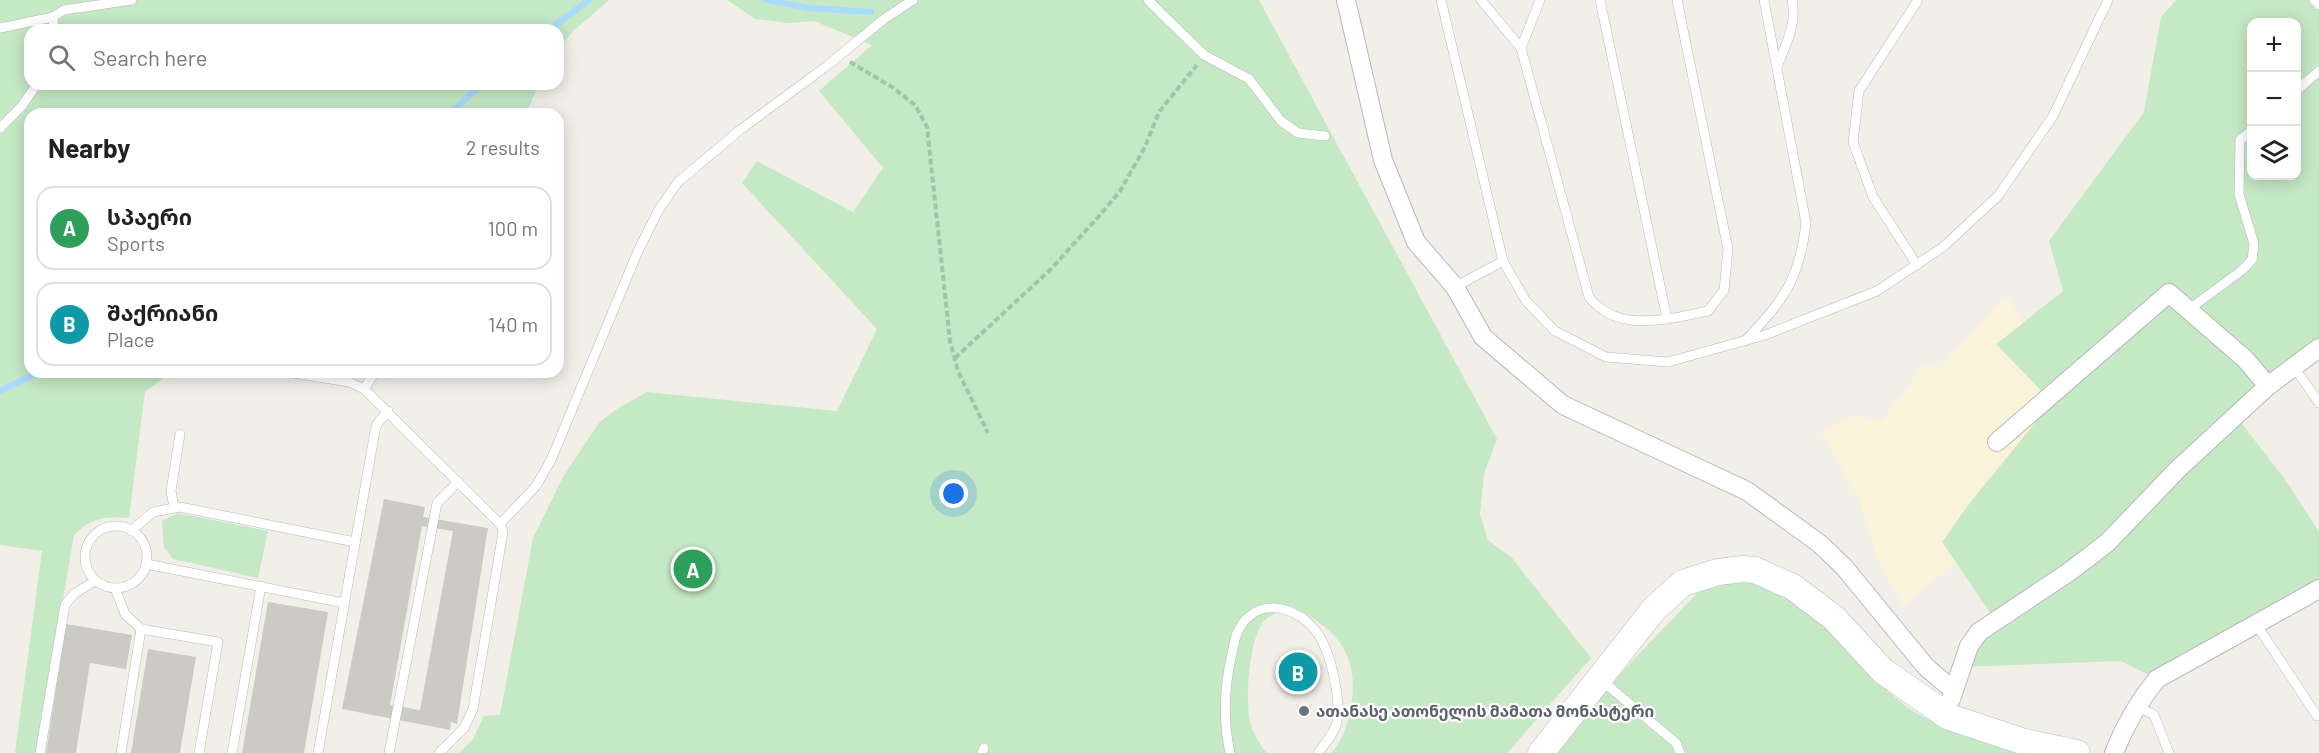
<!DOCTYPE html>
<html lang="en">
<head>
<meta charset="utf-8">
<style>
  :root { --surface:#fff; --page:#f2f2f2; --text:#222; --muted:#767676; --line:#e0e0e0; --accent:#1a73e8 }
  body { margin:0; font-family:Barlow,"Noto Sans Georgian",sans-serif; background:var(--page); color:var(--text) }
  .controls { position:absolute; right:18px; top:18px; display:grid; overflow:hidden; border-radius:12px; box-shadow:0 3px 15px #0003 }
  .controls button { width:54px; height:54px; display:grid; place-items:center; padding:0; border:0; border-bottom:2px solid var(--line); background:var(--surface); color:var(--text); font:30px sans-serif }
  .you { position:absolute; left:954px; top:494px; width:21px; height:21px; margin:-15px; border:4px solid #fff; border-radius:50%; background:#1a73e8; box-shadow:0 0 0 9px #1a73e833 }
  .badge { display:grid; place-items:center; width:39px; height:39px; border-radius:50%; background:var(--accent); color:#fff; font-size:20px; font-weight:700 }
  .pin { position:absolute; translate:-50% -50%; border:3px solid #fff; box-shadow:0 2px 6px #0006 }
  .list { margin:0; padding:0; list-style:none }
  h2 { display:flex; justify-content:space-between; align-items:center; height:78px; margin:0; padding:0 24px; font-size:26px }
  h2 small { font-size:20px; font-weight:400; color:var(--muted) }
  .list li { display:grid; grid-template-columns:39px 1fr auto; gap:18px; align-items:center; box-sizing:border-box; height:84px; margin:0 12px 12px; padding:0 12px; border:2px solid var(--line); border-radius:18px }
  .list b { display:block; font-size:22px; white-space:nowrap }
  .list p { margin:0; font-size:20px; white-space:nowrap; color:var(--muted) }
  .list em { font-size:20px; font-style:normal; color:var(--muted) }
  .icon { flex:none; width:33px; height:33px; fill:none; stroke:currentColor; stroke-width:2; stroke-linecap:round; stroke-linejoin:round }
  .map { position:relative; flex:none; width:2319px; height:753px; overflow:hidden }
  .search { position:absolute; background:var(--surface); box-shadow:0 3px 15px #0003; left:24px; top:24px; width:540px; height:66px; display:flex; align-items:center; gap:15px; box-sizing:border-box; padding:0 21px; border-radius:18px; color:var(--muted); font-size:22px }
  .panel { position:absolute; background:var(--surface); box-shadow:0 3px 15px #0003; left:24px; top:108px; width:540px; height:270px; border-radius:18px }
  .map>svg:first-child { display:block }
</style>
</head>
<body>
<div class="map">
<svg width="2319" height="753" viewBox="0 0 2319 753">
  <rect width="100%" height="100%" fill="#f1efe8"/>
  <g fill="#c5e8c5" fill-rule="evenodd">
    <path d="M0 0H609L571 33 558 52V30H30V84H539L526 114H30V372H171L145 392 129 518C105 516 91 518 74 535L37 753H15L42 551 0 545Z"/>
    <path d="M727 0H1259L1497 439 1484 474 1480 514 1488 540 1512 558 1591 658 1507 753H1331C1342 742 1347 726 1350 711 1361 659 1340 630 1293 607 1283 610 1272 613 1264 621 1249 638 1244 704 1251 725 1254 735 1260 745 1267 753H459L472 741 484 716 500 715 533 538 563 477 599 423 615 410 647 392 837 411 877 329 742 183 757 161 853 212 883 168 819 91 872 45 814 21 789 23 755 19Z"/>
    <path d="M2176 0H2319V348L2236 416 2284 478 2319 532V589L2157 679 2121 661 1962 667 1995 620 1942 542 1969 504 1996 344 2063 291 2049 241 2144 112 2161 17ZM2252 22H2296V176H2252Z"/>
    <polygon points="178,513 268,531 258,578 173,559 164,547 162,521"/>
    <path d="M1722 582C1737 583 1758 581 1772 587 1821 608 1862 673 1906 706 1941 731 1985 740 2026 753H1557L1601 694 1701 589Z"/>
  </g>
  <polygon fill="#fbf3d9" points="2006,295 2023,323 1996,344 2052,402 1969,504 1942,542 1955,562 1904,606 1881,568 1858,497 1821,432 1852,415 1882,421 1924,365 1940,368"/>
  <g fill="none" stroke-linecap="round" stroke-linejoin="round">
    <g stroke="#aadaff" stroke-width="6">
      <polyline points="767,0 808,8 871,12"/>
      <polyline points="549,30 589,0"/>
      <polyline points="449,114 482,84"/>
      <polyline points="0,391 39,372"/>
    </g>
  </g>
  <g fill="#cccac5" fill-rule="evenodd">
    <path d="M384 499 425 507 423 517 488 528 457 724 451 722 450 730 342 709ZM422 526 453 531 420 710 390 705Z"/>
    <polygon points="268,602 328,612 304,753 242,753"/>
    <polygon points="66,624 132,635 126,669 90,663 76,753 46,753"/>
    <polygon points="148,649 196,657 180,753 131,753"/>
  </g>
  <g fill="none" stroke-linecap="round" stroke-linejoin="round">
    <g stroke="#b5b8bc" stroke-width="10">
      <g id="lane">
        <polyline points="1148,0 1204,55 1249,79 1281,121 1298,133 1325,136"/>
        <polyline points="1441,0 1503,261 1455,287"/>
        <polyline points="1481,0 1521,48 1540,0"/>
        <polyline points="1600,0 1667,319"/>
        <polyline points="2314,0 2319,5"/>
        <polyline points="53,17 64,10 132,0"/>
        <polyline points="0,28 53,17 54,30"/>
        <path d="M1521 48 1589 297C1618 334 1668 319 1708 311L1724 290 1728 249 1677 0"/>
        <path d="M1777 67C1786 44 1797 25 1792 0"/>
        <polyline points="2296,91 2319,71"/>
        <polyline points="0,128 22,106 37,84"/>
        <polyline points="1503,261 1526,301 1555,331 1606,357 1668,362 1765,335 1877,291 1943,247 1998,196 2053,116 2108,0"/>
        <polyline points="1917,265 1873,197 1853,142 1859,91 1918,0"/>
        <polyline points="2188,310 2241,271 2252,260 2254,244 2239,194 2240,140 2252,130"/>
        <path d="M1745 341C1784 299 1799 281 1806 223L1764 0"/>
        <polyline points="2294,367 2319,403"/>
        <polyline points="287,372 349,382 364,389 500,524 503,532 473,709 464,728 439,753"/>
        <polyline points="364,389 375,372"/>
        <polyline points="174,507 171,491 180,434"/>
        <polyline points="500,524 536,486 551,460 638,251 658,211 678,182 740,130 828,65 884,19 913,0"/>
        <circle cx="116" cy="557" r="31"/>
        <polyline points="131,531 153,512 180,507 355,542"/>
        <polyline points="146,564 344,603"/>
        <polyline points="115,588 125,614 141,629 218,642 199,753"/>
        <polyline points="2256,624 2317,716"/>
        <polyline points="1600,679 1676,743 1680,753"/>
        <polyline points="2137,706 2154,715 2169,753"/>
        <polyline points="40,753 65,605 75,593 95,581"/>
        <polyline points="121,753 141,629"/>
        <polyline points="232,753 261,586"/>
        <polyline points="318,753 375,431 377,424 388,411"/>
        <polyline points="389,753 437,503 458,482"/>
        <polyline points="982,753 984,748"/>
        <path d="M1230 753C1223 721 1224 690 1231 658 1233 650 1234 639 1238 631 1256 595 1298 605 1318 634 1331 653 1341 699 1337 722 1335 732 1325 744 1318 753"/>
      </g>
    </g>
    <g stroke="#b5b8bc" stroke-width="20">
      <g id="street">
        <polyline points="1346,0 1383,160 1416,242 1455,287 1483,337 1563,405 1747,491 1820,544 1844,567 1926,667 1953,690"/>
        <polyline points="1997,442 2169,293 2245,359 2268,386"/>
        <polyline points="1951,699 1969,646 1979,632 2069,572 2107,543 2178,469 2268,386 2319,348"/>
        <path d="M2114 753C2125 725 2138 702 2157 679L2319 589"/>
      </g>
    </g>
    <g stroke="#b6babf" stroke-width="27">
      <polyline id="secondary" points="1541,753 1654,609 1683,583 1718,572 1743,569 1755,570 1793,587 1834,618 1883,671 1949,717 2025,742 2077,753"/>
    </g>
    <g stroke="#9cc7a9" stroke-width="4" stroke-dasharray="6 3" stroke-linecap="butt">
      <polyline points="850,62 892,87 915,105 927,127 950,341 958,371 988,433"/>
      <polyline points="955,358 1050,270 1100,215 1120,191 1145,147 1159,112 1197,65"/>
    </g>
    <use href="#lane" stroke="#fff" stroke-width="9"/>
    <use href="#street" stroke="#fff" stroke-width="18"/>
    <use href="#secondary" stroke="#fff" stroke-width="26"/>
  </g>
  <circle fill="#6b7280" stroke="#fff" stroke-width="2" cx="1304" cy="711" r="6"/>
  <g text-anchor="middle" stroke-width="4.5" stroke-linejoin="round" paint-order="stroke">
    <g font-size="16" font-weight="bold" fill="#5b616d" stroke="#fff" text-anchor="start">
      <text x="1316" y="717">ათანასე ათონელის მამათა მონასტერი</text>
    </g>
  </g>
</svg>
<div class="controls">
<button>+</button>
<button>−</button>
<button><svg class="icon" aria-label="layers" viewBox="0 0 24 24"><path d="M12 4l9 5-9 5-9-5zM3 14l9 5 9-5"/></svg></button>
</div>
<div class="you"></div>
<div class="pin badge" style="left:693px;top:569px;background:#2e9e5b">A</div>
<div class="pin badge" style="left:1298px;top:672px;background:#0f9aa8">B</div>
<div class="search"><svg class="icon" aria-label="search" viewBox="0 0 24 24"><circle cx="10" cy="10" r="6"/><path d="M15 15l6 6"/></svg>Search here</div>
<section class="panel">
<h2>Nearby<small>2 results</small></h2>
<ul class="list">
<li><span class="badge" style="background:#2e9e5b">A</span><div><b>სპაერი</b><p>Sports</p></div><em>100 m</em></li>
<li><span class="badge" style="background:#0f9aa8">B</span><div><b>შაქრიანი</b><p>Place</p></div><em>140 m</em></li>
</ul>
</section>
</div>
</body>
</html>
